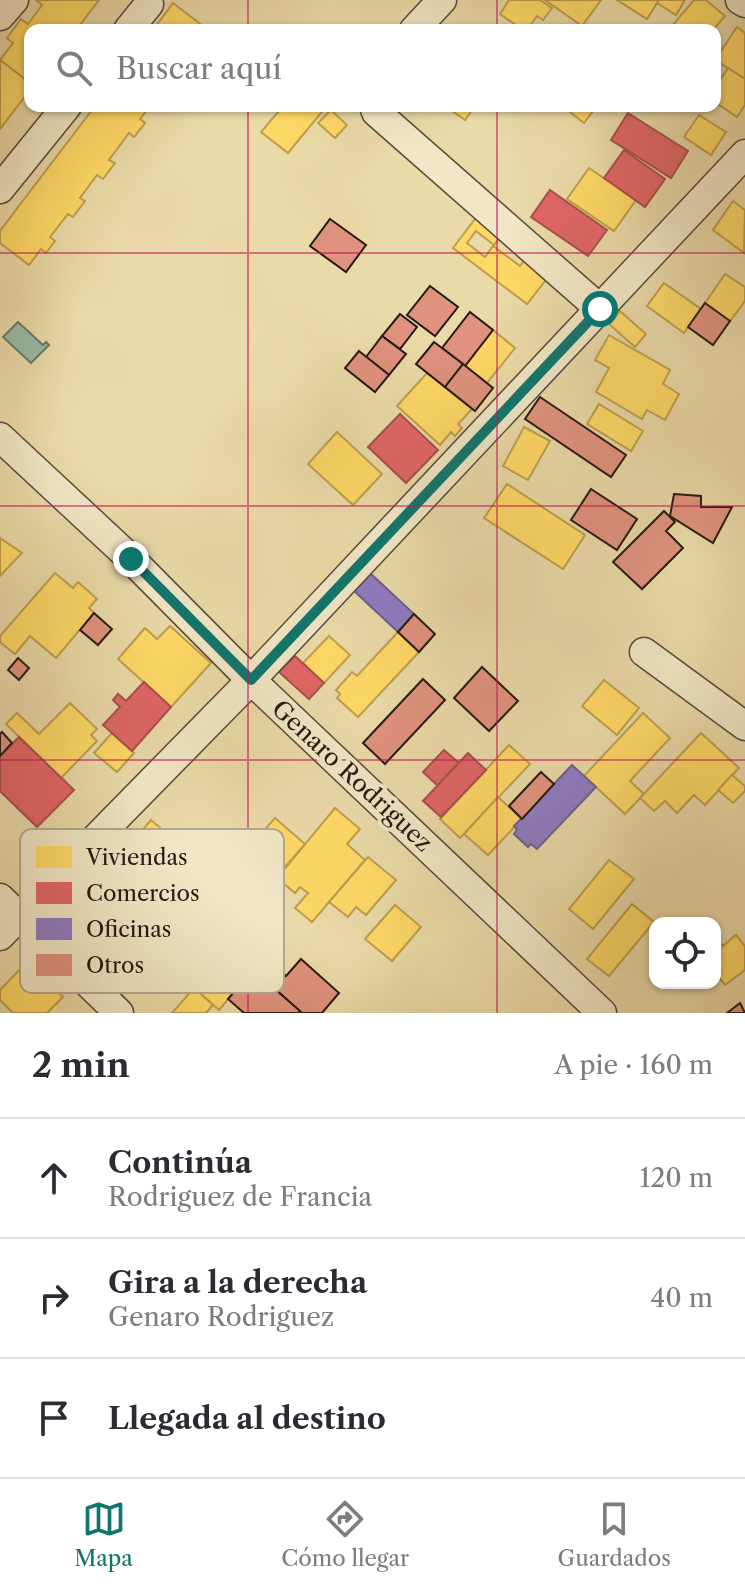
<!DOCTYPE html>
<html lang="es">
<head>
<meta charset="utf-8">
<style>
  :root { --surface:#fff; --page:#f7f7f7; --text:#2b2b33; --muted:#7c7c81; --line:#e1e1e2; --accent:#0f766e }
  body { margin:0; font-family:"Libre Caslon Text",serif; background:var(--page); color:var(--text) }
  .controls { position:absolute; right:24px; bottom:24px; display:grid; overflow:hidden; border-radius:16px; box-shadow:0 2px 6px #0004 }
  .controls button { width:72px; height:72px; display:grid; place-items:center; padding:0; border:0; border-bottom:2px solid var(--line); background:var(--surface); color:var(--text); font:40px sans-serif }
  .stop { position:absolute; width:24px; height:24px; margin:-18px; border:6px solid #0f766e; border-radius:50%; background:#fff }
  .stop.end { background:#0f766e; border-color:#fff; box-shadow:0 2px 8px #0008 }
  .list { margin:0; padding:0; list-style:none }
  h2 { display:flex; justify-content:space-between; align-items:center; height:104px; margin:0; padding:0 32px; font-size:34px }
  h2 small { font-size:26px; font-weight:400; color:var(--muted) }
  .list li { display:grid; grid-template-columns:52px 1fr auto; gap:24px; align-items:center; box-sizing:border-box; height:120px; padding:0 32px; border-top:2px solid var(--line) }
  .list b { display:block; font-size:30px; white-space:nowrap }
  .list p { margin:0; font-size:26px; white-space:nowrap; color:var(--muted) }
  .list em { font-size:26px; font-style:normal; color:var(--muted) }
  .icon { flex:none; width:44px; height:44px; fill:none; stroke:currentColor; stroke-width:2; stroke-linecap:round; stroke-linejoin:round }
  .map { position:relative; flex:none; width:745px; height:1013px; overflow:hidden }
  .search { position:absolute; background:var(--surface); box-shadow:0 2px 6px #0004; left:24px; right:24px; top:24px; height:88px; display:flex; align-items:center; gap:20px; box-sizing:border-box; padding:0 28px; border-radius:16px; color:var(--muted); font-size:30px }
  .sheet { height:464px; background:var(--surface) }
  nav { display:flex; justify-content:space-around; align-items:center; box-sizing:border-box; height:112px; border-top:2px solid var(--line); background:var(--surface); font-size:22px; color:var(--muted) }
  nav a { display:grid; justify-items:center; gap:4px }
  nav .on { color:var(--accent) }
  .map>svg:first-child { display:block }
</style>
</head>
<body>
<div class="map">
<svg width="745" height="1013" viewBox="0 0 745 1013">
  <rect width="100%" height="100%" fill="#eadaa7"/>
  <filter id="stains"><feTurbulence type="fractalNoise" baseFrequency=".0025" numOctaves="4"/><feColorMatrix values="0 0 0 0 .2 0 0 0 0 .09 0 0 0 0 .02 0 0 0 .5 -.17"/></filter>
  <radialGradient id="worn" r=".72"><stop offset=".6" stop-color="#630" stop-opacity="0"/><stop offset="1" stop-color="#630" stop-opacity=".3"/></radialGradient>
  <polygon fill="#98bba7" stroke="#6a7a6c" stroke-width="2" points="18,322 43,345 46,342 49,345 31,363 3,337"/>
  <g fill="#ffd966" stroke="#be9f4d" stroke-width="2">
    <polygon points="36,0 99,0 76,30 30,30 30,83 0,60 13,43 7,38 21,19 28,24 42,5"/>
    <polygon points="509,0 540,0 552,8 543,20 537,16 527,30 523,30 500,14"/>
    <polygon points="545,0 601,0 582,26"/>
    <polygon points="617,0 659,0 647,19"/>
    <polygon points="659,0 685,0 676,15 657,3"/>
    <polygon points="694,0 706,0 725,16 713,30 675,30 671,27"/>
    <polygon points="173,3 208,30 153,30"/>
    <polygon points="737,27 745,33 745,79 715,60"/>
    <polygon points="0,60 30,83 30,90 0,129"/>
    <polygon points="728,68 745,79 745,105 737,117 715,102 715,88"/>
    <polygon points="95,106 150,106 140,119 145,123 134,137 129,133 109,160 115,163 103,179 97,175 80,198 85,201 73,217 68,214 50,237 55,241 46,253 41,249 29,265 0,243 0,231"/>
    <polygon points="283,106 326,107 288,153 261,132"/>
    <polygon points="445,106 475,106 465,120"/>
    <polygon points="574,106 597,106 584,123 570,112"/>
    <polygon points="331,110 347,125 335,138 318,123"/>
    <polygon points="699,115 726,132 711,155 684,137"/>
    <polygon points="589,168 636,200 614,231 567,199"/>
    <polygon points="733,201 745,210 744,253 713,230"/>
    <polygon points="478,215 503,234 494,245 476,231 467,243 485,257 493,246 520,266 530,253 553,271 527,304 453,248"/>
    <polygon points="725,274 745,287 745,301 730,321 705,303"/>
    <polygon points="664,283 701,309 684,333 647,306"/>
    <polygon points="620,311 646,334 635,347 609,324"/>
    <polygon points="493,330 515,348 487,383 465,366"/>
    <polygon points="609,335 670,370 663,384 679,394 665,420 647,410 642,419 596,392 609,368 595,360"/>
    <polygon points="427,373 472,409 458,424 462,428 455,436 451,432 440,445 397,406"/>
    <polygon points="599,404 643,431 631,451 587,424"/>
    <polygon points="524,427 550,441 528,480 503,466"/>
    <polygon points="337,432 382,474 353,505 308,464"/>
    <polygon points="507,484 585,535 563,569 484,518"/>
    <polygon points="0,538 22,553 0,576"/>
    <polygon points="55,573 73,588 78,582 97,599 89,608 94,613 56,658 30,636 15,654 0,642 0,636"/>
    <polygon points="170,626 211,663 171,707 118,659 145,628 157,639"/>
    <polygon points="398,632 419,652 358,717 337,698 340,694 336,690 352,672 357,676"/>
    <polygon points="329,636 350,655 324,683 303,663"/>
    <polygon points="604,680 639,708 617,735 582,706"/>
    <polygon points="70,703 97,729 91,735 97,741 61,778 6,724 17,713 39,734"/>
    <polygon points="643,713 670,738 630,781 644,794 625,814 584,776"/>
    <polygon points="112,733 134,753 117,772 94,753"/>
    <polygon points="701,733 739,768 705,805 694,795 677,813 665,801 654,811 640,798"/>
    <polygon points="509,745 530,764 460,838 440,819"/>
    <polygon points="732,775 745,786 745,791 733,803 718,790"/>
    <polygon points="498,797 522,819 488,855 464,834"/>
    <polygon points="335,808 360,829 347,844 365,860 312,922 295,908 308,893 300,887 295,893 277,878"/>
    <polygon points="275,818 305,844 285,867 266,851 254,865 243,855"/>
    <polygon points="151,820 176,841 153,868 128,847"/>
    <polygon points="368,857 396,880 366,915 356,907 348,917 329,902"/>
    <polygon points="609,860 634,879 593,929 569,909"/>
    <polygon points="632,904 654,922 609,976 587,959"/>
    <polygon points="395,905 421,927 392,961 365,939"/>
    <polygon points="736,935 745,946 745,970 725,985 715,973 715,937 723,946"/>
    <polygon points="229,950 248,966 237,978 242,983 219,1010 194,988"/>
    <polygon points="27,962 63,997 47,1013 13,1013 0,1000 0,990"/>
    <polygon points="194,988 213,1005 206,1013 172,1013"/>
  </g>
  <g fill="#e06666" stroke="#a84f4d" stroke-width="2">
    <polygon points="628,113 688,151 671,178 611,140"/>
    <polygon points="624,150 665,179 645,207 604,178"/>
    <polygon points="550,190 607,230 588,256 531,217"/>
    <polygon points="400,414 438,450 406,483 368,447"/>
    <polygon points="295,656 324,683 309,699 279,672"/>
    <polygon points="144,682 171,707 132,751 103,725 120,707 113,700 118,694 126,701"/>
    <polygon points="19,737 74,790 37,827 0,791 0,756"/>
    <polygon points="444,750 459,763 438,786 423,772"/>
    <polygon points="468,753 486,770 441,817 423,801"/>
  </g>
  <g fill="#8e7cc3" stroke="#6f5e8e" stroke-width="2">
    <polygon points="370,573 414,614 398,632 354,591"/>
    <polygon points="572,765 596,787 537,849 531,844 528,847 514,834 517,829 514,826"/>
  </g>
  <g fill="#e0927e" stroke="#261914" stroke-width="2">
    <polygon points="330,219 366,245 346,272 310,246"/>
    <polygon points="430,286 458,307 435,336 407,315"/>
    <polygon points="705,303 730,321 713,345 688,327"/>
    <polygon points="470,312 493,330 465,366 442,348"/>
    <polygon points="400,314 417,327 400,349 382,336"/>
    <polygon points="382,336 406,354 389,375 366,357"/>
    <polygon points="434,342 463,364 445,387 416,364"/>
    <polygon points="359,351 389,375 375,392 345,368"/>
    <polygon points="463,364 493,388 475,411 445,387"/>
    <polygon points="540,397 626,455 611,477 525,419"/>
    <polygon points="591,489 637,519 617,550 571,520"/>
    <polygon points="674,494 701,496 701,507 732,507 713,543 670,516"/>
    <polygon points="664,511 675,522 666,531 683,548 642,589 613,562"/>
    <polygon points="94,613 112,629 98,645 80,630"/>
    <polygon points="414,614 435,634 419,652 398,632"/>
    <polygon points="18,658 29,668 19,680 8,670"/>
    <polygon points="482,667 518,701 489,731 454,698"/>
    <polygon points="423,679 445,700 385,764 363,743"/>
    <polygon points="2,732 12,743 0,756 0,734"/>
    <polygon points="541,772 554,784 522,819 509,806"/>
    <polygon points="301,959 339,993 322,1013 302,1013 265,980 276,967 286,976"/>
    <polygon points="253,970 300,1011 298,1013 244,1013 228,999"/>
    <polygon points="740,1003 745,1013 727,1013"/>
  </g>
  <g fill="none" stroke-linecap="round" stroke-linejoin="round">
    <g stroke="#574939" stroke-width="31">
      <g id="minor">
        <polyline points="740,0 745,3"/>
        <polyline points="0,16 14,0"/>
        <polyline points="128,30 149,4"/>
        <polyline points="414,30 442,0"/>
        <polyline points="374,106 376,112 600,309"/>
        <polyline points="0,189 67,106"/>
        <polyline points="0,437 131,559 251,680 602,1013"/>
        <polyline points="644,652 745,726"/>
        <polyline points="0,898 119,1013"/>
        <polyline points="0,936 251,680 745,154"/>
      </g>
    </g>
    <use href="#minor" stroke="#f1e7c6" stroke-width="28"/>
  </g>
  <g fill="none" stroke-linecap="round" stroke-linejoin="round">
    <polyline stroke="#0f766e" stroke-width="10" points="131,559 251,680 600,309"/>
  </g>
  <path fill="none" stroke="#c2185b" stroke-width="2" stroke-opacity="0.55" d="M248 0V30M497 0V30M248 106V1013M497 106V1013M0 253H745M0 506H745M0 760H745"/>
  <g text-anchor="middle" stroke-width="8" stroke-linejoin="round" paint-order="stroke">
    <g font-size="24" fill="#261914" stroke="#f1e7c6">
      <text transform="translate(352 776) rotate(43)" y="8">Genaro Rodriguez</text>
    </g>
  </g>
  <rect x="20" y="829" width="264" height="164" rx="12" fill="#f1e7c6" stroke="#b4a991" stroke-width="2"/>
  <rect x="36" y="846" width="36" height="22" fill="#ffd966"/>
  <rect x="36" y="882" width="36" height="22" fill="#e06666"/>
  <rect x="36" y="918" width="36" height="22" fill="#8e7cc3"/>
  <rect x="36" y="954" width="36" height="22" fill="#e0927e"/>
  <g font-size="22" fill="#261914">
    <text x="86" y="865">Viviendas</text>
    <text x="86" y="901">Comercios</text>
    <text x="86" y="937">Oficinas</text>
    <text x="86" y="973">Otros</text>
  </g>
  <rect width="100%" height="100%" filter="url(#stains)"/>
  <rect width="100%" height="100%" fill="url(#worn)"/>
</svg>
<div class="controls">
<button><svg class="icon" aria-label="locate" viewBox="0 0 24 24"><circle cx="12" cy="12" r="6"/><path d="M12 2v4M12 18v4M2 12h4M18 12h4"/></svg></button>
</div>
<div class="stop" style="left:600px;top:309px"></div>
<div class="stop end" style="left:131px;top:559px"></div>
<div class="search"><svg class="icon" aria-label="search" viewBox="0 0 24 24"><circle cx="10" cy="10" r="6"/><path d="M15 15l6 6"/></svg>Buscar aquí</div>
</div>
<section class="sheet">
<h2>2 min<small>A pie · 160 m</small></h2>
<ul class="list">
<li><svg class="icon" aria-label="ahead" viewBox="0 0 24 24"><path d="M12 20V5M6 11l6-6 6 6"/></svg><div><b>Continúa</b><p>Rodriguez de Francia</p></div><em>120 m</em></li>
<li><svg class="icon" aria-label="right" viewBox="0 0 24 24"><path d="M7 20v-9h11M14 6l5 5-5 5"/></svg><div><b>Gira a la derecha</b><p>Genaro Rodriguez</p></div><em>40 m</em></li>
<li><svg class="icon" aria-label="arrive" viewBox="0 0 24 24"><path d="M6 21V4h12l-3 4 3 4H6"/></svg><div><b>Llegada al destino</b></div></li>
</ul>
</section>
<nav>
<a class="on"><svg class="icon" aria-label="map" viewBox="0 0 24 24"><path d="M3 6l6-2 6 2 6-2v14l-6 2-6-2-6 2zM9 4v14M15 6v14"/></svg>Mapa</a>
<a><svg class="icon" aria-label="directions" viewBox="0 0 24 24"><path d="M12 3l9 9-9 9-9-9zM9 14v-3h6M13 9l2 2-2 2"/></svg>Cómo llegar</a>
<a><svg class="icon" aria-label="saved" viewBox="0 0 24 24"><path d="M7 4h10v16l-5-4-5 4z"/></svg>Guardados</a>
</nav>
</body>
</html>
